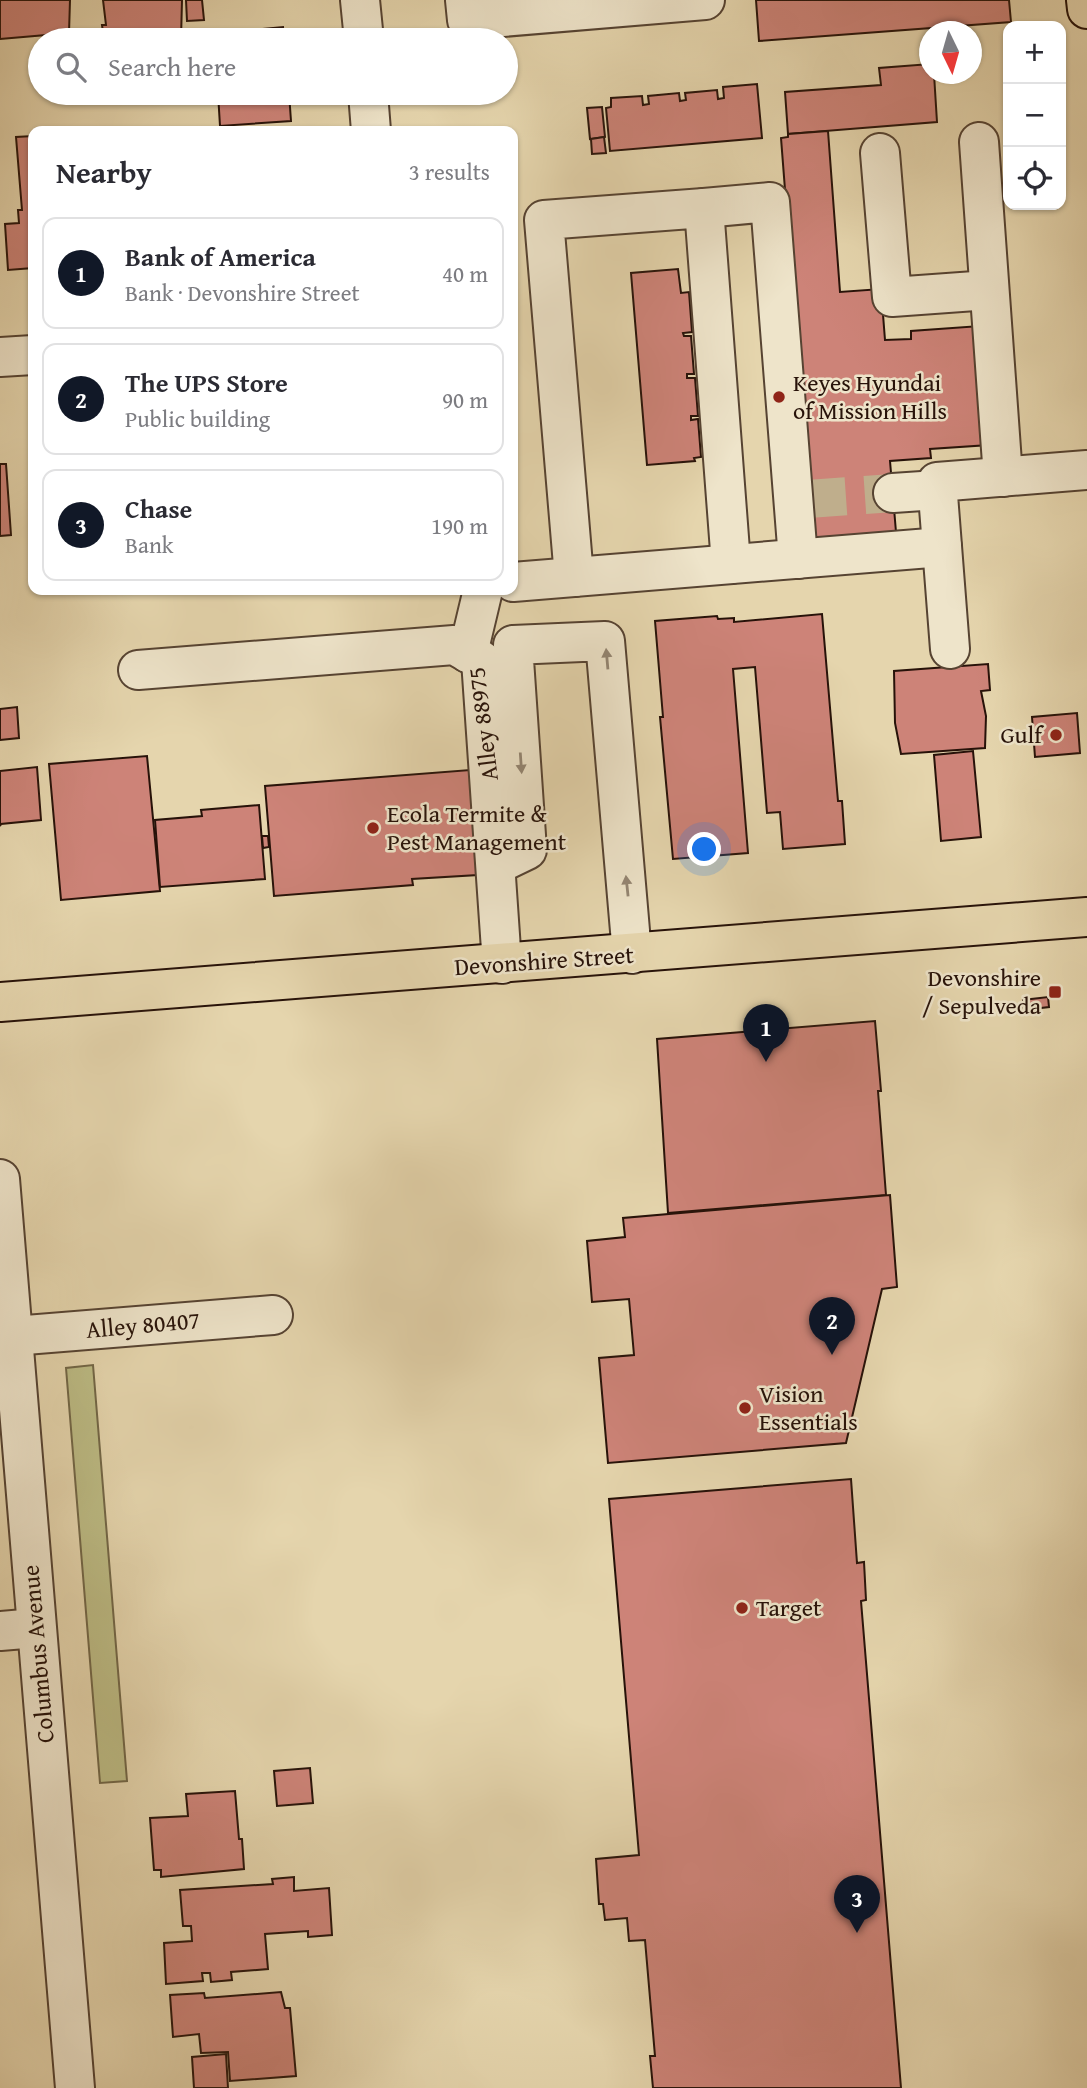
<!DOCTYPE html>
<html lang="en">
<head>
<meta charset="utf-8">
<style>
  :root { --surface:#fff; --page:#f7f7f7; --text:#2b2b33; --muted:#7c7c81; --line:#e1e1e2; --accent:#111827 }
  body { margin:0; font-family:"Gentium Book Plus",serif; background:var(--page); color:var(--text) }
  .controls { position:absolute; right:21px; top:21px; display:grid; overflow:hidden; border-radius:14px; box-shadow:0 2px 5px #0004 }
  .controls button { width:63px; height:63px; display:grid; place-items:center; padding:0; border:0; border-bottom:2px solid var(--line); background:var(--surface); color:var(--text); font:35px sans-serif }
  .compass { position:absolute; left:919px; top:21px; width:63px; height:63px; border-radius:50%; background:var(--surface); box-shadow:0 2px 5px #0004; rotate:175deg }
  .you { position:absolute; left:705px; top:850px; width:24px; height:24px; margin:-18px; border:5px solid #fff; border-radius:50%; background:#1a73e8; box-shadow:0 0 0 10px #1a73e833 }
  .badge { display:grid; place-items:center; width:46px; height:46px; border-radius:50%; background:var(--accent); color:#fff; font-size:23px; font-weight:700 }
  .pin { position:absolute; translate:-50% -58px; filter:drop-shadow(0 2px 4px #0008) }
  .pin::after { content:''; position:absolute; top:37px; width:24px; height:21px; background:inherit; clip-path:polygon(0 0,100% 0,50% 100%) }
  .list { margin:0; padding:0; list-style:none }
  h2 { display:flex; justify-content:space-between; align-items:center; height:91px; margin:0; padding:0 28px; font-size:30px }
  h2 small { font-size:23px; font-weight:400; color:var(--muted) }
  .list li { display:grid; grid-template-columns:46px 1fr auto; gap:21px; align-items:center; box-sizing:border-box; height:112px; margin:0 14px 14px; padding:0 14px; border:2px solid var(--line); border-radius:14px }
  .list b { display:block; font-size:26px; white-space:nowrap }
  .list p { margin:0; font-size:23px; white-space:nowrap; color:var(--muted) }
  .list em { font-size:23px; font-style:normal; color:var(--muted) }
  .icon { flex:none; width:38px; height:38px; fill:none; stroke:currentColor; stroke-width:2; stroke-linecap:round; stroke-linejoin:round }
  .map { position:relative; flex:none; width:1087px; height:2088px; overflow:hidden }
  .search { position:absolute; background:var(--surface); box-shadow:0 2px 5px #0004; left:28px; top:28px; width:490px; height:77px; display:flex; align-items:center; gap:18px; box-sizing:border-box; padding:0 24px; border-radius:38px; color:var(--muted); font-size:26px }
  .panel { position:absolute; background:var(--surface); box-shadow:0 2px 5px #0004; left:28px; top:126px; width:490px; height:469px; border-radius:14px }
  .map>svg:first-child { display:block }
</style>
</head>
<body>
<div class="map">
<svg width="1087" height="2088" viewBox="0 0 1087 2088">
  <rect width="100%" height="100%" fill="#e5d5ad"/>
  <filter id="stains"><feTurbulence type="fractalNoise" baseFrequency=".00286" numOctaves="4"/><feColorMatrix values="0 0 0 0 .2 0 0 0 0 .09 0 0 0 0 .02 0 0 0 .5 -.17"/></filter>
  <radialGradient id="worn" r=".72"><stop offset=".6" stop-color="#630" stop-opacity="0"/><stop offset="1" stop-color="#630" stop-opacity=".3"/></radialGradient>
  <polygon fill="#bcbb84" stroke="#726646" stroke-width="2" points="93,1365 127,1781 100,1783 66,1368"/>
  <g fill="#cd8378" stroke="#271209" stroke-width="2">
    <polygon points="0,0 70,0 69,33 0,39"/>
    <polygon points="103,0 182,0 181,40 184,40 104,40 102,25 106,25"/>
    <polygon points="186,0 202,0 204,20 187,21"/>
    <polygon points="756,0 1009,0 1011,22 759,41"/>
    <polygon points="283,27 284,40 240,40 240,31"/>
    <polygon points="930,64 930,74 934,74 937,122 788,134 785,92 881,85 879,68"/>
    <polygon points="757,84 762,138 610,151 606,108 611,107 611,98 642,96 643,105 649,104 648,96 679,93 680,101 686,100 685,93 717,90 718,99 724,98 723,87"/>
    <polygon points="218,93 289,93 291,121 220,126"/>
    <polygon points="602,107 605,137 590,139 587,108"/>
    <polygon points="190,127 190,131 161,131 161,129"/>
    <polygon points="828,131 840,292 881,289 885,340 911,339 911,331 980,326 989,445 930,449 931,458 890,461 896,532 812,538 781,138 788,137 788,134"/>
    <polygon points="33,136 33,268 8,270 5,224 19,223 18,210 22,210 16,137"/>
    <polygon points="604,137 606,153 592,154 591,139"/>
    <polygon points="678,269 681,293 689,292 692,332 683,333 684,336 691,336 694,374 687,374 687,378 695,378 698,416 691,416 691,420 698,419 701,457 694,458 695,461 647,465 631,273"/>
    <polygon points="0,464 6,464 11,535 0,536"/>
    <polygon points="822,614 838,801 842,801 845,844 783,849 780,812 767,813 755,667 733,669 748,853 673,859 660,717 663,717 655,621 717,616 718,619 734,618 734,622"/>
    <polygon points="988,664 990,690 981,691 986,716 985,748 901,754 895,723 894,671"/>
    <polygon points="17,707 19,738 0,740 0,709"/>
    <polygon points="1077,713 1080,753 1035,757 1032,717"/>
    <polygon points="973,751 981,837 941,841 934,755"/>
    <polygon points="147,756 160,891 61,900 49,764"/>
    <polygon points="37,767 41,820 1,824 0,826 0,771"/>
    <polygon points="470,770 478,875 412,879 413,885 274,896 265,786"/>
    <polygon points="259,805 265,879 160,887 155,820 202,816 201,810"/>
    <polygon points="262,836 268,836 269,847 263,848"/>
    <polygon points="1048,997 1049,1007 1024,1010 1023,1000"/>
    <polygon points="875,1021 881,1091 878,1091 886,1195 668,1213 657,1039"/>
    <polygon points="890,1195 897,1287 882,1289 846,1443 608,1463 599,1358 634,1355 629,1299 592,1302 587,1241 625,1237 623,1218"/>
    <polygon points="851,1479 857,1563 864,1562 866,1600 861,1601 901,2088 653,2088 650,2056 655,2056 645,1940 629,1941 627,1918 605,1920 603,1904 599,1904 596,1859 639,1855 609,1499"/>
    <polygon points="310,1768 313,1803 277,1806 274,1771"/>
    <polygon points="235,1791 239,1839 242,1839 244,1869 161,1877 161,1870 154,1870 150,1818 188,1816 186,1794"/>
    <polygon points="294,1877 294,1891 329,1888 332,1935 308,1937 308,1931 265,1934 268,1969 231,1972 232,1980 211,1982 210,1973 202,1973 203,1981 166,1984 164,1943 192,1941 191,1926 183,1926 180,1890 273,1884 272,1879"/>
    <polygon points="281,1992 285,2008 290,2008 296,2076 230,2081 228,2052 201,2053 199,2034 173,2037 170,1995 204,1993 205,1998"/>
    <polygon points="226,2054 228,2088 194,2088 192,2057"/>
  </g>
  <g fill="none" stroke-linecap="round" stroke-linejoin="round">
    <polyline stroke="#bfae8c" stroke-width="38" stroke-dasharray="38 19" stroke-linecap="butt" points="808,499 893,493"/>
    <g stroke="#564332" stroke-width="42">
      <g id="minor">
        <polyline points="360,0 364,40"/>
        <polyline points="465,0 467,20 705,0"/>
        <polyline points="368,93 371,131"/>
        <polyline points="979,142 1003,477"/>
        <polyline points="880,153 892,297 989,290"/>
        <polyline points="704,208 770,202 798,559"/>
        <polyline points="0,357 33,355"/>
        <polyline points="893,493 937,490"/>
        <polyline points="574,577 544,220 704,208 731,564"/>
        <polyline points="513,582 942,547"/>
        <polyline points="950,649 937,482 1087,470"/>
        <polyline points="468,653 483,590"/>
        <polyline points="138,670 454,645 481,660 502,964"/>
        <polyline points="496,865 527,850 513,645 605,641 632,954"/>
        <polyline points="0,1179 75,2088"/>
        <polyline points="0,1337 273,1315"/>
        <polyline points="0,1631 36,1628"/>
      </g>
    </g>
    <g stroke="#271209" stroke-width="42">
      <g id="major">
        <polyline points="1086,0 1087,9"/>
        <polyline points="0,1002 1087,917"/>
      </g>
    </g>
    <use href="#minor" stroke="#eee4ca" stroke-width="38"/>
    <use href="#major" stroke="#e5d5ad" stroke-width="38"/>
  </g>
  <defs><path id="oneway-solid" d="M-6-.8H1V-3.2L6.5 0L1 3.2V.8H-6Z" transform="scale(1.75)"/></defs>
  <g fill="#948673">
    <use href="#oneway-solid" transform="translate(607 659) rotate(-95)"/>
    <use href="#oneway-solid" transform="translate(521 763) rotate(86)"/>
    <use href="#oneway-solid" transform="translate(627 886) rotate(-96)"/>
  </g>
  <g fill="#8f2418" stroke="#eee4ca" stroke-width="2.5">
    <circle cx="779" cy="397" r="7"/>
    <circle cx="1056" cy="735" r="7"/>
    <circle cx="373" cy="828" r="7"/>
    <rect x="1048" y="985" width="14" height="14" rx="3.5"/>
    <circle cx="745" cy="1408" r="7"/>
    <circle cx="742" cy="1608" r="7"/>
  </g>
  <g text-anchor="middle" stroke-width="5" stroke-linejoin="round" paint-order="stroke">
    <g font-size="24" fill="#271209" stroke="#eee4ca" text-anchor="start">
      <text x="793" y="391">Keyes Hyundai<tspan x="793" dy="28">of Mission Hills</tspan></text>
      <text x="1042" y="743" text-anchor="end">Gulf</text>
      <text x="387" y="822">Ecola Termite &amp;<tspan x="387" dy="28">Pest Management</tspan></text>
      <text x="1041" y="986" text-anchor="end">Devonshire<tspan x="1041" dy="28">/ Sepulveda</tspan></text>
      <text x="759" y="1402">Vision<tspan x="759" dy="28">Essentials</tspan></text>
      <text x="756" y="1616">Target</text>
    </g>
    <g font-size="24" fill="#271209" stroke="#eee4ca">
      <text transform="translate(483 724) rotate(-97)" y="8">Alley 88975</text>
      <text transform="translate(544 961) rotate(-4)" y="8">Devonshire Street</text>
      <text transform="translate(143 1325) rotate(-5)" y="8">Alley 80407</text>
      <text transform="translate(38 1654) rotate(-95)" y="8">Columbus Avenue</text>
    </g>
  </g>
  <rect width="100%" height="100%" filter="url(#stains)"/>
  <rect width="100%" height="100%" fill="url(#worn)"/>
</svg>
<div class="controls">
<button>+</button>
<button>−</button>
<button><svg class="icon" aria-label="locate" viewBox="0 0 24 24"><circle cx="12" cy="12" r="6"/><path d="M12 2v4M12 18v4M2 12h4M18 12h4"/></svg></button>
</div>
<svg class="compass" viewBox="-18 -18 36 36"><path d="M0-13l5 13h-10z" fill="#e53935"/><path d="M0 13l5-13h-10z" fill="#7c7c81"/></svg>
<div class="you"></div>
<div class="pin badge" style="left:766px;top:1062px">1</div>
<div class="pin badge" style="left:832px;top:1355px">2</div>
<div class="pin badge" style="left:857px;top:1933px">3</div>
<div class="search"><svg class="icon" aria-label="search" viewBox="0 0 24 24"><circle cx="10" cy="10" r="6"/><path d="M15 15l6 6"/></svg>Search here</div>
<section class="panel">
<h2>Nearby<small>3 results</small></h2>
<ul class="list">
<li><span class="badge">1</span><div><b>Bank of America</b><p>Bank · Devonshire Street</p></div><em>40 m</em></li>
<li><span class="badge">2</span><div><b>The UPS Store</b><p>Public building</p></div><em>90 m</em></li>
<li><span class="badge">3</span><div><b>Chase</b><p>Bank</p></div><em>190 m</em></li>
</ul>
</section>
</div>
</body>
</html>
